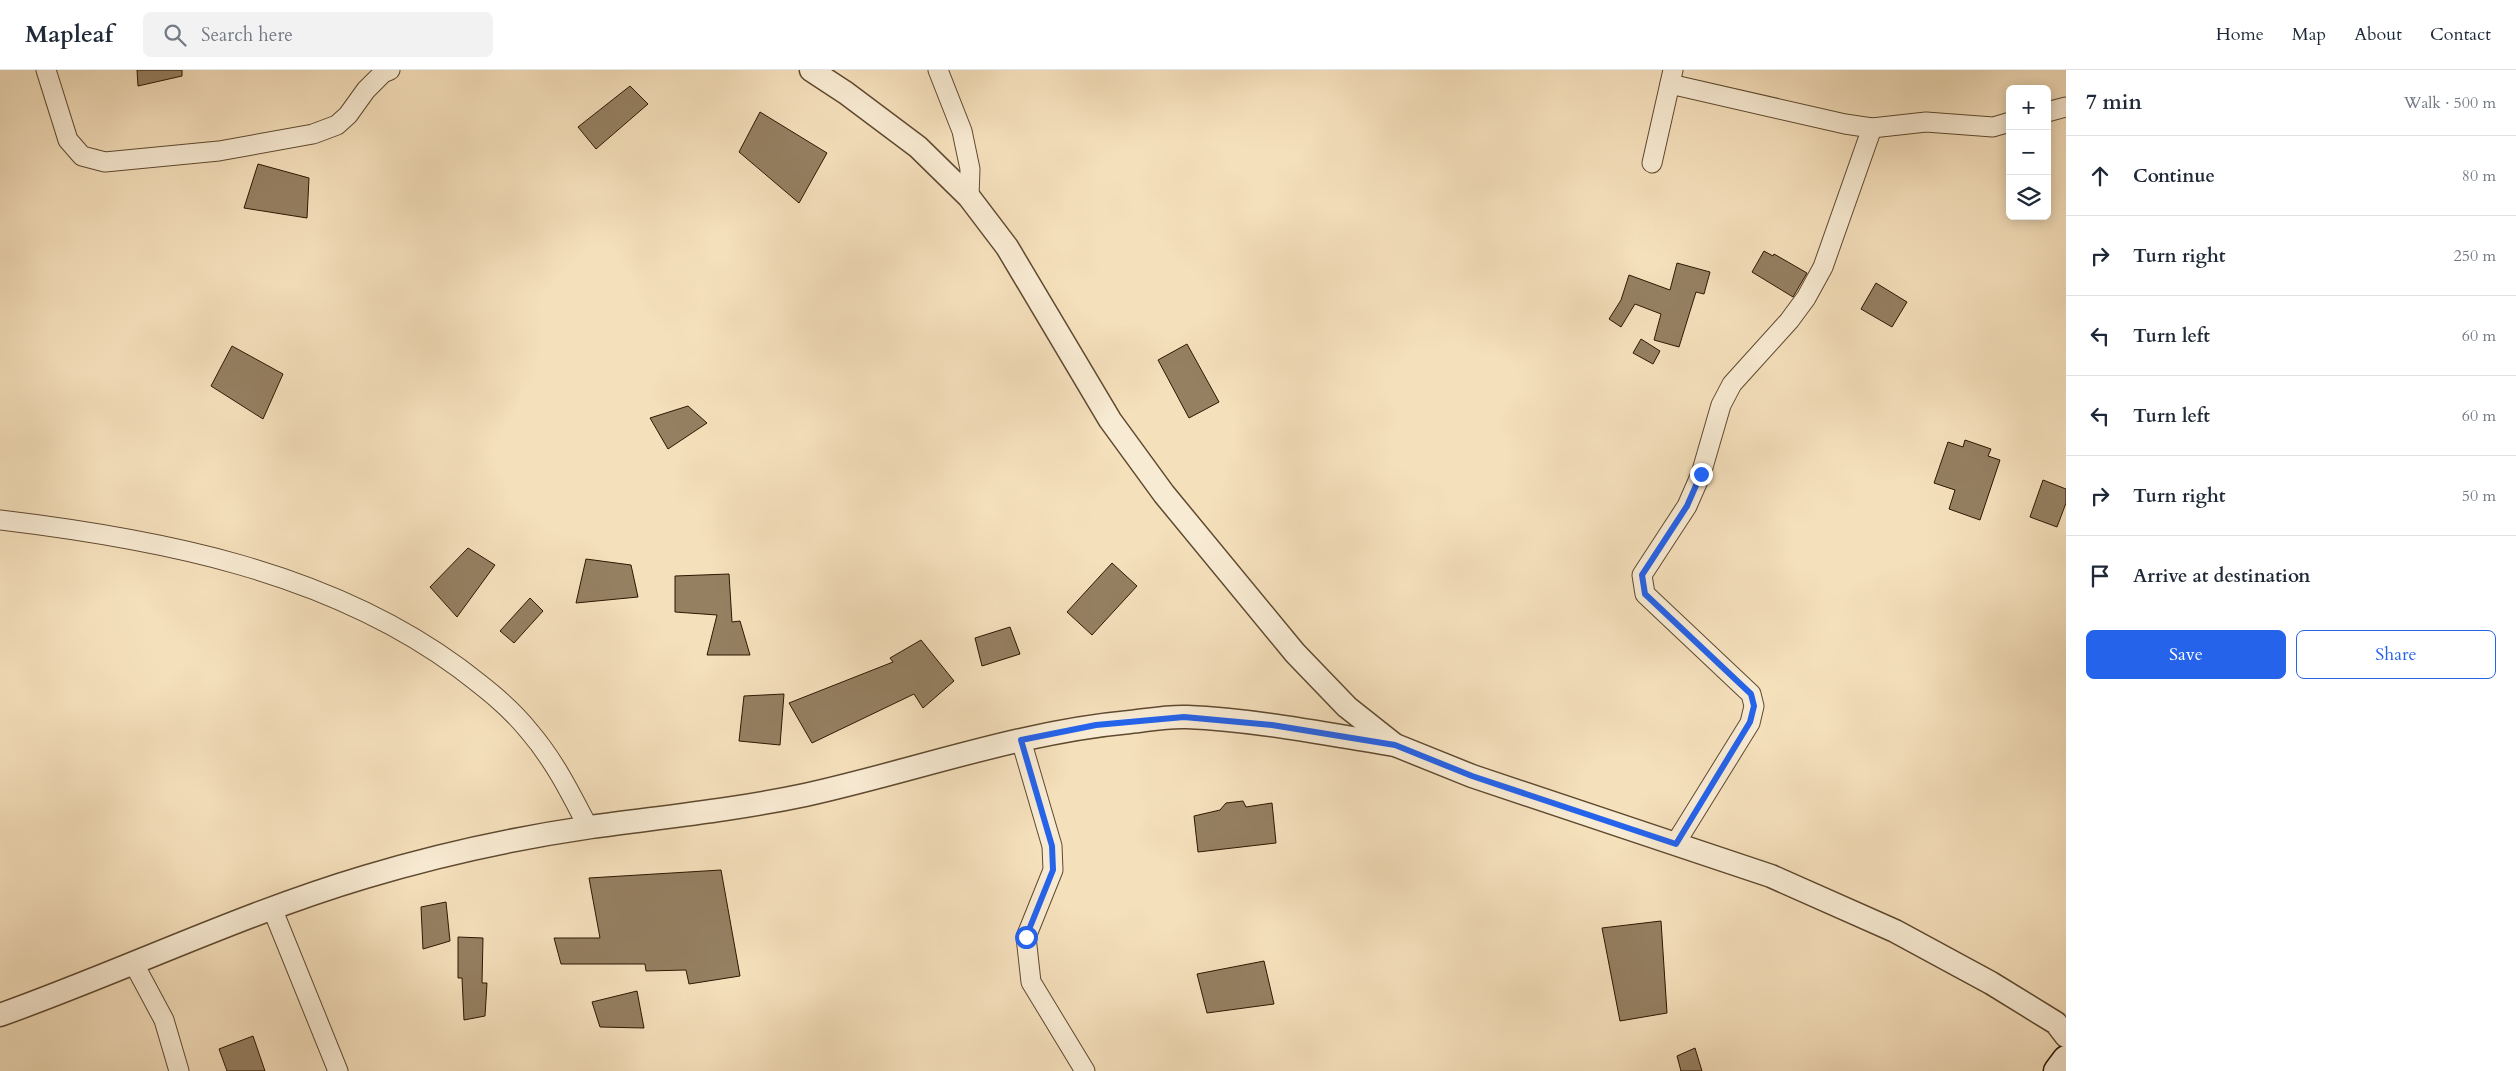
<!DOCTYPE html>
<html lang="en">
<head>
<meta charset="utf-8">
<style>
  :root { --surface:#fff; --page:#f2f2f3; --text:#1f2937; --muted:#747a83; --line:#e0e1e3; --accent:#2563eb }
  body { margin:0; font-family:Cardo,serif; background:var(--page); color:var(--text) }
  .controls { position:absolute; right:15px; top:15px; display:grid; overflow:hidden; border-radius:8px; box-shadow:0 2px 12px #0003 }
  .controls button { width:45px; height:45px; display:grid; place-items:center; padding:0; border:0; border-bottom:1px solid var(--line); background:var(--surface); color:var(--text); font:25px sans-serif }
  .stop { position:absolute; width:15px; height:15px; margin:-11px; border:4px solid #2563eb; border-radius:50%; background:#fff }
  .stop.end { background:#2563eb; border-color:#fff; box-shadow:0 1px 5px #0008 }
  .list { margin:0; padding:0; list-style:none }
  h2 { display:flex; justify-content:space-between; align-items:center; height:65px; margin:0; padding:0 20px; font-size:21px }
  h2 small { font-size:16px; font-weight:400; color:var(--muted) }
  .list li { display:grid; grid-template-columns:32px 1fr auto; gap:15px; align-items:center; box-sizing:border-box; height:80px; padding:0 20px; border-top:1px solid var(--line) }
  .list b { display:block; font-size:19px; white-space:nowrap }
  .list em { font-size:16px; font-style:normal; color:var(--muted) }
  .actions { display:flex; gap:10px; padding:15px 20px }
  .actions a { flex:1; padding:11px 0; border:1px solid var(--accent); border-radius:8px; text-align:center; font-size:18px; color:var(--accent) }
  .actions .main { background:var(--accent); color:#fff }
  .icon { flex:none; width:28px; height:28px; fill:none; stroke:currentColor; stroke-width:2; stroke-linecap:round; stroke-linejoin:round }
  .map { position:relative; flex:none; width:2066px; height:1001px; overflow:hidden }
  header { display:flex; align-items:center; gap:30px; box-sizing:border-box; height:70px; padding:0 25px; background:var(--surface); border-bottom:1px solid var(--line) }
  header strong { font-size:24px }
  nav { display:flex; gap:28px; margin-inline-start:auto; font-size:18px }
  .search { width:350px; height:45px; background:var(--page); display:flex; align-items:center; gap:12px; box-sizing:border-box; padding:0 18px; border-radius:8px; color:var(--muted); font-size:19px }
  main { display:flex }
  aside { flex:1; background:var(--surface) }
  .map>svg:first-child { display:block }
</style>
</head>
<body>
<header>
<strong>Mapleaf</strong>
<div class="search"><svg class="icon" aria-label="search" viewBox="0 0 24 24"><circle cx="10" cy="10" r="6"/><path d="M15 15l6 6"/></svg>Search here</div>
<nav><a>Home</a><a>Map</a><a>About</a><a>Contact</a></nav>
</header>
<main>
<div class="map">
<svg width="2066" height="1001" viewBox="0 0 2066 1001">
  <rect width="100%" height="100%" fill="#f5e0bc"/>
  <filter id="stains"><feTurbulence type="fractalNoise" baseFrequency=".004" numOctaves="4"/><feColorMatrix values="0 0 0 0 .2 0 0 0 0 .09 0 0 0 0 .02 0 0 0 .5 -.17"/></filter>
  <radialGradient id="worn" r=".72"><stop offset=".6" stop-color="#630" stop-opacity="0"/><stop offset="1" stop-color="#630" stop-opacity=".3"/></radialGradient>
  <g fill="#958062" stroke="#2d1700">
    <polygon points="137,0 182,0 182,6 138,16"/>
    <polygon points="630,16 648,34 596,79 578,57"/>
    <polygon points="760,42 827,83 799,133 739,82"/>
    <polygon points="258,94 309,108 307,148 244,138"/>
    <polygon points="1764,181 1773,186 1774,184 1807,203 1793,227 1752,202"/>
    <polygon points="1677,193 1710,202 1704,224 1696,222 1679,277 1654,270 1661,244 1635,234 1621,257 1609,249 1621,230 1629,205 1670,220"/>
    <polygon points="1876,213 1907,232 1892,257 1861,239"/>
    <polygon points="1641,269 1660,281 1653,294 1633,283"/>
    <polygon points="1187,274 1219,332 1189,348 1158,290"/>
    <polygon points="232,276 283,304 263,349 211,316"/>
    <polygon points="688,336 707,353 668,379 650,348"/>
    <polygon points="1965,370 1991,379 1988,386 2000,390 1980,450 1949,439 1955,420 1934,413 1948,372 1963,377"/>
    <polygon points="2043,410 2066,419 2066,433 2057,457 2030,447"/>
    <polygon points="468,478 495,495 457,547 430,517"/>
    <polygon points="586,489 631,495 638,527 576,533"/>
    <polygon points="1112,493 1137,516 1092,565 1067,542"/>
    <polygon points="729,504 732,552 740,551 750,585 707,585 717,545 675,542 675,506"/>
    <polygon points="530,528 543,541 514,573 500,561"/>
    <polygon points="1010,557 1020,584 982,596 975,568"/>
    <polygon points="921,570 954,611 923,638 914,624 812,673 789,633 893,592 890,588"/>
    <polygon points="784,624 780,675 739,671 744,626"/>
    <polygon points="1243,731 1246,737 1272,733 1276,773 1198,782 1194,746 1220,740 1226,733"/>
    <polygon points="721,800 740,906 689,914 686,900 646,901 645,894 561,894 554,868 600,868 589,808"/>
    <polygon points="446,832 450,871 423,879 421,837"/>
    <polygon points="1661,851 1667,943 1620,951 1602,858"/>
    <polygon points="458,867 483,868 482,913 487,913 485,946 464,950 462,908 458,908"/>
    <polygon points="1264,891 1274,934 1207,943 1197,904"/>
    <polygon points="637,921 644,958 600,957 592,932"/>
    <polygon points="253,966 265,1001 227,1001 219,979"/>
    <polygon points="1695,978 1702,1001 1681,1001 1677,986"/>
  </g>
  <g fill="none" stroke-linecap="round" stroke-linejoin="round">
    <g stroke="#5f492f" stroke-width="21">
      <g id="minor">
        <polyline points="46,0 68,70 82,86 105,92 219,81 313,64 337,55 348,45 366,20 383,3 390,0"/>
        <polyline points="938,0 962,61 970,99 969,127"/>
        <polyline points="1670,14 1845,54 1872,58 1926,52 1993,57 2010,52"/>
        <polyline points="2047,42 2066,37"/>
        <polyline points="1652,93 1673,0"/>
        <path d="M0 450C159 469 327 501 459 598 484 617 509 636 529 661 554 690 571 724 588 757"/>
        <polyline points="1021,670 1052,776 1053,800 1026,867 1031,912 1085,1001"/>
        <polyline points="1675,774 1750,653 1754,636 1751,624 1645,524 1642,505 1687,436 1701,404 1721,335 1732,314 1789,251 1806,228 1823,197 1872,58"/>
        <polyline points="272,838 338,1001"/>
        <polyline points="134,894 164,950 179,1001"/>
      </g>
    </g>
    <g stroke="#5f492f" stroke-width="25">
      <g id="tertiary">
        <polyline points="811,0 846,23 918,77 969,127 1007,177 1110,350 1164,424 1295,583 1347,637 1395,675 1472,706 1771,806 1895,861 1991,913 2056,953 2066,966"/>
        <path d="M0 945C123 901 241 844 365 807 438 785 516 768 591 757 663 747 734 740 805 725 914 701 1019 662 1130 652 1148 650 1168 646 1187 647 1257 650 1326 664 1395 675"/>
      </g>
    </g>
    <g stroke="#2d1700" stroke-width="29">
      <polyline id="secondary" points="2057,1001 2066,989"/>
    </g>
    <use href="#minor" stroke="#f8ebd3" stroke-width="19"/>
    <use href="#tertiary" stroke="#f8ebd3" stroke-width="22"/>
    <use href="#secondary" stroke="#f8ebd3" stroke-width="26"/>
  </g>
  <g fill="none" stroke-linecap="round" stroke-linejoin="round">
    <polyline stroke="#2563eb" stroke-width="6" points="1026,867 1053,800 1052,776 1021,670 1096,655 1184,647 1272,655 1395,675 1472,706 1676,774 1750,652 1754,636 1751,624 1645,524 1642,505 1687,436 1701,404"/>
  </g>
  <rect width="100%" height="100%" filter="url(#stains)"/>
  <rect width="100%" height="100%" fill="url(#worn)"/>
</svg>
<div class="controls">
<button>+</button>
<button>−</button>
<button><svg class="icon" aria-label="layers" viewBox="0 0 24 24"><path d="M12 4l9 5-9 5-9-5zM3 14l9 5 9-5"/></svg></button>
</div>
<div class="stop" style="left:1026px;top:867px"></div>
<div class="stop end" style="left:1701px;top:404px"></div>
</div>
<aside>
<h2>7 min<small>Walk · 500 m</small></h2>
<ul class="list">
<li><svg class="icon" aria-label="ahead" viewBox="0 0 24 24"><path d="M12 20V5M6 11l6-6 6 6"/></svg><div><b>Continue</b></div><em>80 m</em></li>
<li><svg class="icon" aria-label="right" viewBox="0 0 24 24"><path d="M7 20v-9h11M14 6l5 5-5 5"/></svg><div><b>Turn right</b></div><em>250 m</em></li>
<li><svg class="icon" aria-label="left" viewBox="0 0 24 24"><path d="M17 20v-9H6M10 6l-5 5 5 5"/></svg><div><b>Turn left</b></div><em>60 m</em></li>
<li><svg class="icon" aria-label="left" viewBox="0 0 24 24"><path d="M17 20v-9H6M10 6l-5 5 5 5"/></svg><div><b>Turn left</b></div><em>60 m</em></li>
<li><svg class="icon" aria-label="right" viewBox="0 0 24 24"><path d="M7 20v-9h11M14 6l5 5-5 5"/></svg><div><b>Turn right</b></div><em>50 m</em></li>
<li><svg class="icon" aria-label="arrive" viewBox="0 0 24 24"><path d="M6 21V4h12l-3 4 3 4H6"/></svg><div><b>Arrive at destination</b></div></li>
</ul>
<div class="actions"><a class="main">Save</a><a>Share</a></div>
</aside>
</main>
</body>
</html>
